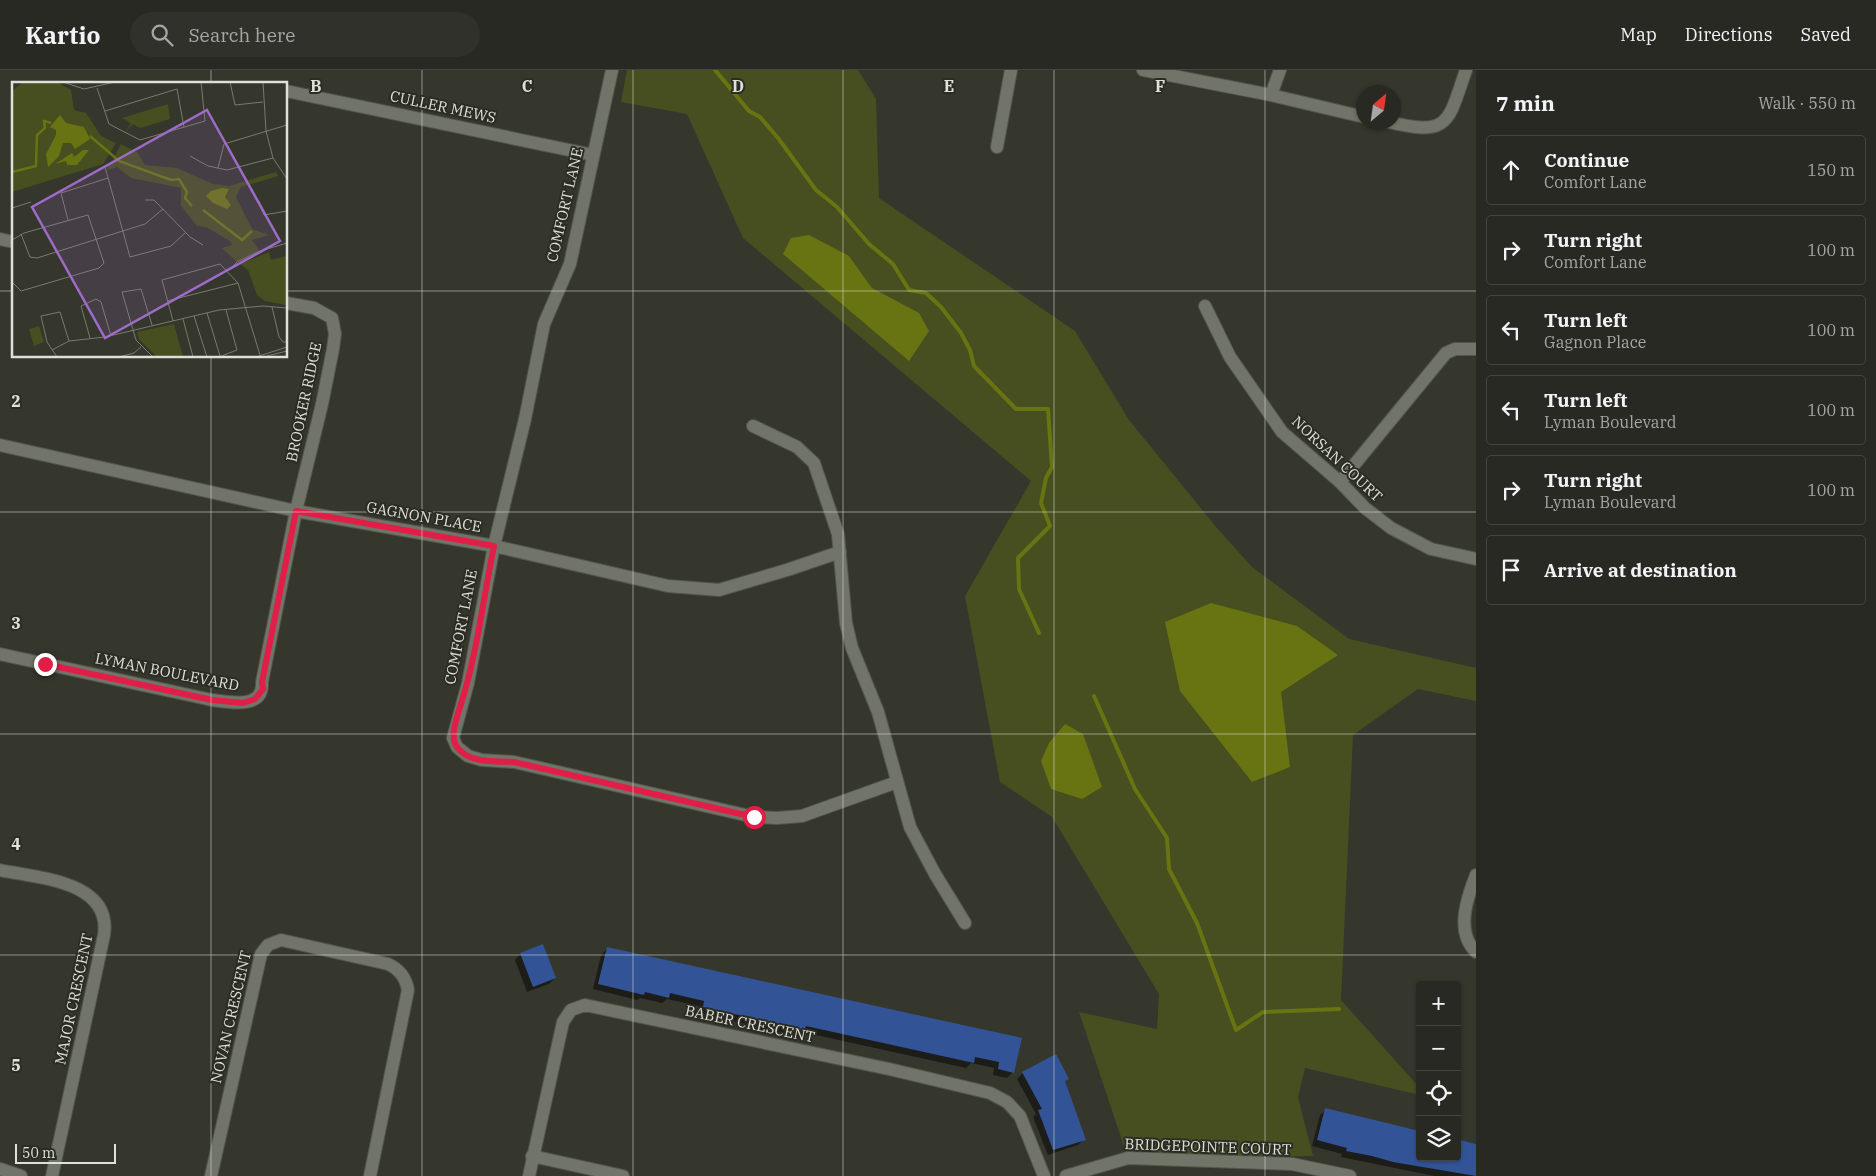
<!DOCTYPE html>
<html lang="en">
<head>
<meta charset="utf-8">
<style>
  :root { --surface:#282922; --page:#30312a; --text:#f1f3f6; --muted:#a5a6a5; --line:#444540 }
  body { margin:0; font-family:"IBM Plex Serif",serif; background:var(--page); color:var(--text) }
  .controls { position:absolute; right:15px; bottom:15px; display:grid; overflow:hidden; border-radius:5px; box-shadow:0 1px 4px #0004 }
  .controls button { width:45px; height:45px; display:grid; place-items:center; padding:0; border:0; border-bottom:1px solid var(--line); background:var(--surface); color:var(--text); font:25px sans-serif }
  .compass { position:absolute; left:1356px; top:15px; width:45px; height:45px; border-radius:50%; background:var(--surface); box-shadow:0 1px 4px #0004; rotate:29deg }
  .scale { position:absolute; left:15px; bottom:12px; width:101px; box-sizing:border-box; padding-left:5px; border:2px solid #dee0d9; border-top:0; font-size:14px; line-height:18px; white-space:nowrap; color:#dee0d9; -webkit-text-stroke:4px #2b2d23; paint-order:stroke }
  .stop { position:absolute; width:15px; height:15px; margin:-11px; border:4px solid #e11d48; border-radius:50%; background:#fff }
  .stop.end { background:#e11d48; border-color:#fff; box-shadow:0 1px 5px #0008 }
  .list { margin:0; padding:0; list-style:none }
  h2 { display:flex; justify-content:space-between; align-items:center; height:65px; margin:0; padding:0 20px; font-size:21px }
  h2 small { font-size:16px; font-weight:400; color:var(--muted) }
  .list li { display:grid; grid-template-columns:32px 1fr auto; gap:15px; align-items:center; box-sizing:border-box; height:70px; margin:0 10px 10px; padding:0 10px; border:1px solid var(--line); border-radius:5px }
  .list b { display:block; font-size:19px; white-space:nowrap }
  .list p { margin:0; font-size:16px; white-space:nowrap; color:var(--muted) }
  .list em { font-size:16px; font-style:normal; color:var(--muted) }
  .icon { flex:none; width:28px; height:28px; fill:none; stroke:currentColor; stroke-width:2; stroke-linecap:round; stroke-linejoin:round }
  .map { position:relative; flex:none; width:1476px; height:1106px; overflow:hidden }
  header { display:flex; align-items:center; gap:30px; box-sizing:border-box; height:70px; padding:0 25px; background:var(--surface); border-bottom:1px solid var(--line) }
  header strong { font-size:24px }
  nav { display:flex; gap:28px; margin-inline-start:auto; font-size:18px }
  .search { width:350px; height:45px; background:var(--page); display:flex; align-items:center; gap:12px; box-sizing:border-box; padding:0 18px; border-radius:28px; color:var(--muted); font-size:19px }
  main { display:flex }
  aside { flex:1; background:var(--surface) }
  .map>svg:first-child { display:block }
</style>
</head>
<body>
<header>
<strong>Kartio</strong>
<div class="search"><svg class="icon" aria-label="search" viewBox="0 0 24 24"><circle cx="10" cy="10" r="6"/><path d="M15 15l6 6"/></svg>Search here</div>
<nav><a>Map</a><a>Directions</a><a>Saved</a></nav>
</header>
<main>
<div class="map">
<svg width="1476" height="1106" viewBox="0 0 1476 1106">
  <rect width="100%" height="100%" fill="#35372d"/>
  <polygon fill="#474e1f" points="627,0 858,0 876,29 879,128 1075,261 1129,350 1217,458 1252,497 1349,569 1476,598 1476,631 1418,619 1353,665 1341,930 1420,1018 1420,1025 1305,998 1298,1027 1313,1086 1128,1088 1079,942 1157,959 1159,924 1052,747 1000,712 965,526 1031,411 743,168 687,44 621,32"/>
  <g fill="#687412">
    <polygon points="809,165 849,186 872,218 919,243 929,261 909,291 783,184 791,168"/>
    <polygon points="1211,533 1297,556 1338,585 1281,622 1290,697 1252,712 1180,621 1165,552"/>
    <polygon points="1065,654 1083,664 1102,717 1082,729 1051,719 1041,691 1049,673"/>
  </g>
  <g fill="#0007">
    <polygon points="607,879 1020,969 1013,1002 1007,1008 993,1005 994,998 971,993 966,998 802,962 798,966 698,943 699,936 667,929 662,933 640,928 637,930 593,919 601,885"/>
    <polygon points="520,884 555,908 549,914 527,922 515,890"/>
    <polygon points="1023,1003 1067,1009 1064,1012 1084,1069 1078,1075 1048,1085 1033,1047 1036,1044 1017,1009"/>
    <polygon points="1326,1040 1420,1061 1420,1087 1457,1087 1457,1069 1476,1074 1476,1106 1434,1106 1341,1087 1342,1084 1312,1076 1320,1045"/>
  </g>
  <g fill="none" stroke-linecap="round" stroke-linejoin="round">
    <g stroke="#687412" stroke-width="4">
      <polyline points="715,0 749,41 760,47 778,68 816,120 837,137 869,174 893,194 909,220 926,223 941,237 961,263 970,280 974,296 1016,339 1048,339 1052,397 1046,408 1041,433 1050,456 1018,488 1019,519 1039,563"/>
      <polyline points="1094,626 1135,719 1167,768 1169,799 1197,853 1236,960 1263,942 1339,939"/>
    </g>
  </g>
  <g fill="#325395">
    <polygon points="543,874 556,908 533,917 520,883"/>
    <polygon points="607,877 1022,968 1014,1003 998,999 999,992 975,987 974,993 806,956 805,960 703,937 704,931 670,923 669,928 645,922 644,925 598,914"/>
    <polygon points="1056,984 1069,1009 1065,1011 1086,1070 1053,1080 1038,1040 1042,1039 1022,1002"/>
    <polygon points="1325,1038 1420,1061 1420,1087 1457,1087 1457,1069 1476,1074 1476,1106 1393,1092 1372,1086 1346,1081 1347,1078 1317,1070"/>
  </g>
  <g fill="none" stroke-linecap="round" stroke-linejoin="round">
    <g stroke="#53554c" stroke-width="14">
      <g id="minor">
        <polyline points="612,0 570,194 544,254 525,349 494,476 468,613 453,668 457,677 468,686 482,690 514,692 754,747 777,748 802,746 897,712"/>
        <polyline points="1143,0 1271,25 1364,47"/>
        <polyline points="286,21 593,85"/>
        <polyline points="1271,25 1280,0"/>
        <path d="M1389 52C1450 67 1448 52 1466 0"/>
        <polyline points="997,77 1011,0"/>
        <polyline points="0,169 14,172"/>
        <polyline points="1205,236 1230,287 1282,362 1340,412 1365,438 1391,458 1431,479 1476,489"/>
        <polyline points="753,356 797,377 814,393 838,464 846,553 852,578 878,642 910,757 935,804 965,853"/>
        <polyline points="0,375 296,441 494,476 668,516 719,520 787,500 840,482"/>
        <polyline points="1340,412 1446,283 1455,279 1476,279"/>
        <path d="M0 584 212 630C229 632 264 640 262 612L296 441 322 334 333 279 335 264 332 248 314 238 286 233"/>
        <path d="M0 800C38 808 112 811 104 865L52 1106"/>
        <path d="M1476 805C1467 828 1455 862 1476 882"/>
        <polyline points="532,1086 623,1106"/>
        <polyline points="0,1099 21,1106"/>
        <path d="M211 1106 261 884 268 875 281 870 388 894C399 899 406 908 408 920L370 1106"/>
        <polyline points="529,1106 563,952 571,940 585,935 889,999 990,1023 1007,1032 1020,1046 1044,1106"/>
        <polyline points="1066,1106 1128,1088 1292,1094 1350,1106"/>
      </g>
    </g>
    <use href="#minor" stroke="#717468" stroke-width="12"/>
  </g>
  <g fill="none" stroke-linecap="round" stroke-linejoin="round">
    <path stroke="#e11d48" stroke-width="6" d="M45 594 212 630 243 633 255 629 263 619 262 612 296 441 494 476C483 529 477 585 460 637 457 648 449 666 457 677 469 694 496 691 514 692L754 747"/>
  </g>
  <path fill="none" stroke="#dee0d9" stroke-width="1" stroke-opacity="0.55" d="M211 0V14M422 0V1106M633 0V1106M843 0V1106M1054 0V1106M1265 0V1106M0 221H14M286 221H1476M211 286V1106M0 442H1476M0 664H1476M0 885H1476"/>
  <g text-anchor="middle" stroke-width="4" stroke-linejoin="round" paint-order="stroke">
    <g font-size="15" fill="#dee0d9" stroke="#2b2d23">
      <text transform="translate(443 37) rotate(12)" y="5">CULLER MEWS</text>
      <text transform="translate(565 135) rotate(-77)" y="5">COMFORT LANE</text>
      <text transform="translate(304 332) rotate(-78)" y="5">BROOKER RIDGE</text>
      <text transform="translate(1337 389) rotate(43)" y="5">NORSAN COURT</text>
      <text transform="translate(424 447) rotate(10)" y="5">GAGNON PLACE</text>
      <text transform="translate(461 557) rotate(-79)" y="5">COMFORT LANE</text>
      <text transform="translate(167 602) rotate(11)" y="5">LYMAN BOULEVARD</text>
      <text transform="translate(74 929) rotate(-78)" y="5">MAJOR CRESCENT</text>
      <text transform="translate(231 947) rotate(-77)" y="5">NOVAN CRESCENT</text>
      <text transform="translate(750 954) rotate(12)" y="5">BABER CRESCENT</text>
      <text transform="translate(1208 1077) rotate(2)" y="5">BRIDGEPOINTE COURT</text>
    </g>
  </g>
  <g transform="translate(12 12)">
    <rect width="275" height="275" fill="#35372d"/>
    <path d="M11 0H45L59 8 62 28 74 31 89 54 104 61 91 82 0 110V9ZM156 22 158 37 128 46 121 42 114 49 119 41 110 36ZM109 62 126 71 133 83 165 86 201 102 217 104 264 90 266 94 229 105 224 115 240 147 257 153 240 158 247 168 225 180 210 166 220 163 218 159 194 145 185 144 169 124V106L119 96 105 85 96 88 95 82 99 81ZM257 170 259 178 275 174 274 223 253 219 245 213 236 188 228 182ZM162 242 171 275H145L127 257 125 250ZM27 244 32 260 22 264 17 247Z" fill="#474e1f"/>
    <path d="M48 33 54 41 72 45 78 57 63 67 59 61H51L47 74 36 85 34 72 44 53V48L38 45ZM71 68H77L65 83H55L54 79 43 82 60 71 62 75ZM210 106 217 107 213 115 219 123 215 127 201 121 194 114 199 109Z" fill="#687412"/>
    <path fill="none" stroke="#687412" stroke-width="2.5" d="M78 54 107 79 159 98 167 97 175 110 173 116 180 124M0 90 24 84 25 53 33 46 32 39 39 41M191 128 230 158 240 149"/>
    <path fill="none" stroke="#797b72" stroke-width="1" d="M51 0 72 7 103 0M218 0 223 23 251 20M251 0 254 49 261 76 275 97M85 6 97 42 128 58 193 39 189 0M93 29 165 7 172 45M178 74 196 84 215 88 261 76M93 85 118 175 159 164 173 151M206 86 212 62 275 43M133 118H142L178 155 191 163M247 119 252 133 275 129M0 126 19 120M56 138 49 111 96 96M9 152 18 175 25 176 133 142 151 127M0 158 12 151 76 133 92 181 87 186 9 209 0 200M217 188 225 180 245 170 275 161M155 219 226 201M260 225 267 255 271 260H275M195 231 208 274M182 234 195 275M171 237 181 275M161 239 150 198 208 182 226 201 248 273M140 243 129 207 110 210 124 258 141 275M78 256 69 224 84 217 89 220 99 254M40 268 57 259 93 255 207 228 251 224 275 226M255 274 275 269M45 275 35 260 29 234 48 230 57 259M107 275 122 271 129 265M207 275 225 268 214 228M244 275 275 265"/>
    <path fill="#9e6bc8" fill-opacity="0.15" stroke="#9e6bc8" stroke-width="2.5" d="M195 28 268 159 93 256 20 125Z"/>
    <rect width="275" height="275" fill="none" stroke="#dee0d9" stroke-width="2.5"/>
  </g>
  <g font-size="16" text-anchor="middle" font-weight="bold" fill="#dee0d9" stroke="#2b2d23" stroke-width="4" stroke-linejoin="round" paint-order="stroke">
    <text x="316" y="22">B</text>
    <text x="527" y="22">C</text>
    <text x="738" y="22">D</text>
    <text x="949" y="22">E</text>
    <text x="1160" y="22">F</text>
    <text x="16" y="337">2</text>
    <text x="16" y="559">3</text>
    <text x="16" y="780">4</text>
    <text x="16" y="1001">5</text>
  </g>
</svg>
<div class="controls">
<button>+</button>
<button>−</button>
<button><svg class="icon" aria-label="locate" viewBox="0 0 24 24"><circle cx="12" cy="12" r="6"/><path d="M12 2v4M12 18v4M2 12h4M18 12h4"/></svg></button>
<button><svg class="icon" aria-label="layers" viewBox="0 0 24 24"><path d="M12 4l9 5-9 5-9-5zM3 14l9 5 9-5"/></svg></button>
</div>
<svg class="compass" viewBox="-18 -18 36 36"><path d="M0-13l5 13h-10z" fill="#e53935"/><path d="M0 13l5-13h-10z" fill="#a5a6a5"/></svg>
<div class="scale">50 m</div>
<div class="stop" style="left:754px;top:747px"></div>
<div class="stop end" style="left:45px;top:594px"></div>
</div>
<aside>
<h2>7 min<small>Walk · 550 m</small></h2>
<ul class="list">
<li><svg class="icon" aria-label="ahead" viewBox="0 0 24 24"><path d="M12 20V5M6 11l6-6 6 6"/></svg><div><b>Continue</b><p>Comfort Lane</p></div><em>150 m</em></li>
<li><svg class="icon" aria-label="right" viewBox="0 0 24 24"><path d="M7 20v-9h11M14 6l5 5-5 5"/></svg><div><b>Turn right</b><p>Comfort Lane</p></div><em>100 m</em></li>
<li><svg class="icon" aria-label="left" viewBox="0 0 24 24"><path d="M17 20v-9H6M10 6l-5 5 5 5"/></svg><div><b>Turn left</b><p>Gagnon Place</p></div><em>100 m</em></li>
<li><svg class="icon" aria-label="left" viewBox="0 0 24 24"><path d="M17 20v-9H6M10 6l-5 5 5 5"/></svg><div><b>Turn left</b><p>Lyman Boulevard</p></div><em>100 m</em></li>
<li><svg class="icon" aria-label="right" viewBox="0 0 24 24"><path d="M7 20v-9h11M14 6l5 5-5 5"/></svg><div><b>Turn right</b><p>Lyman Boulevard</p></div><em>100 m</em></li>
<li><svg class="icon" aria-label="arrive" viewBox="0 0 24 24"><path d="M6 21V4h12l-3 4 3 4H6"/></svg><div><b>Arrive at destination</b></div></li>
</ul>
</aside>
</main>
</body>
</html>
